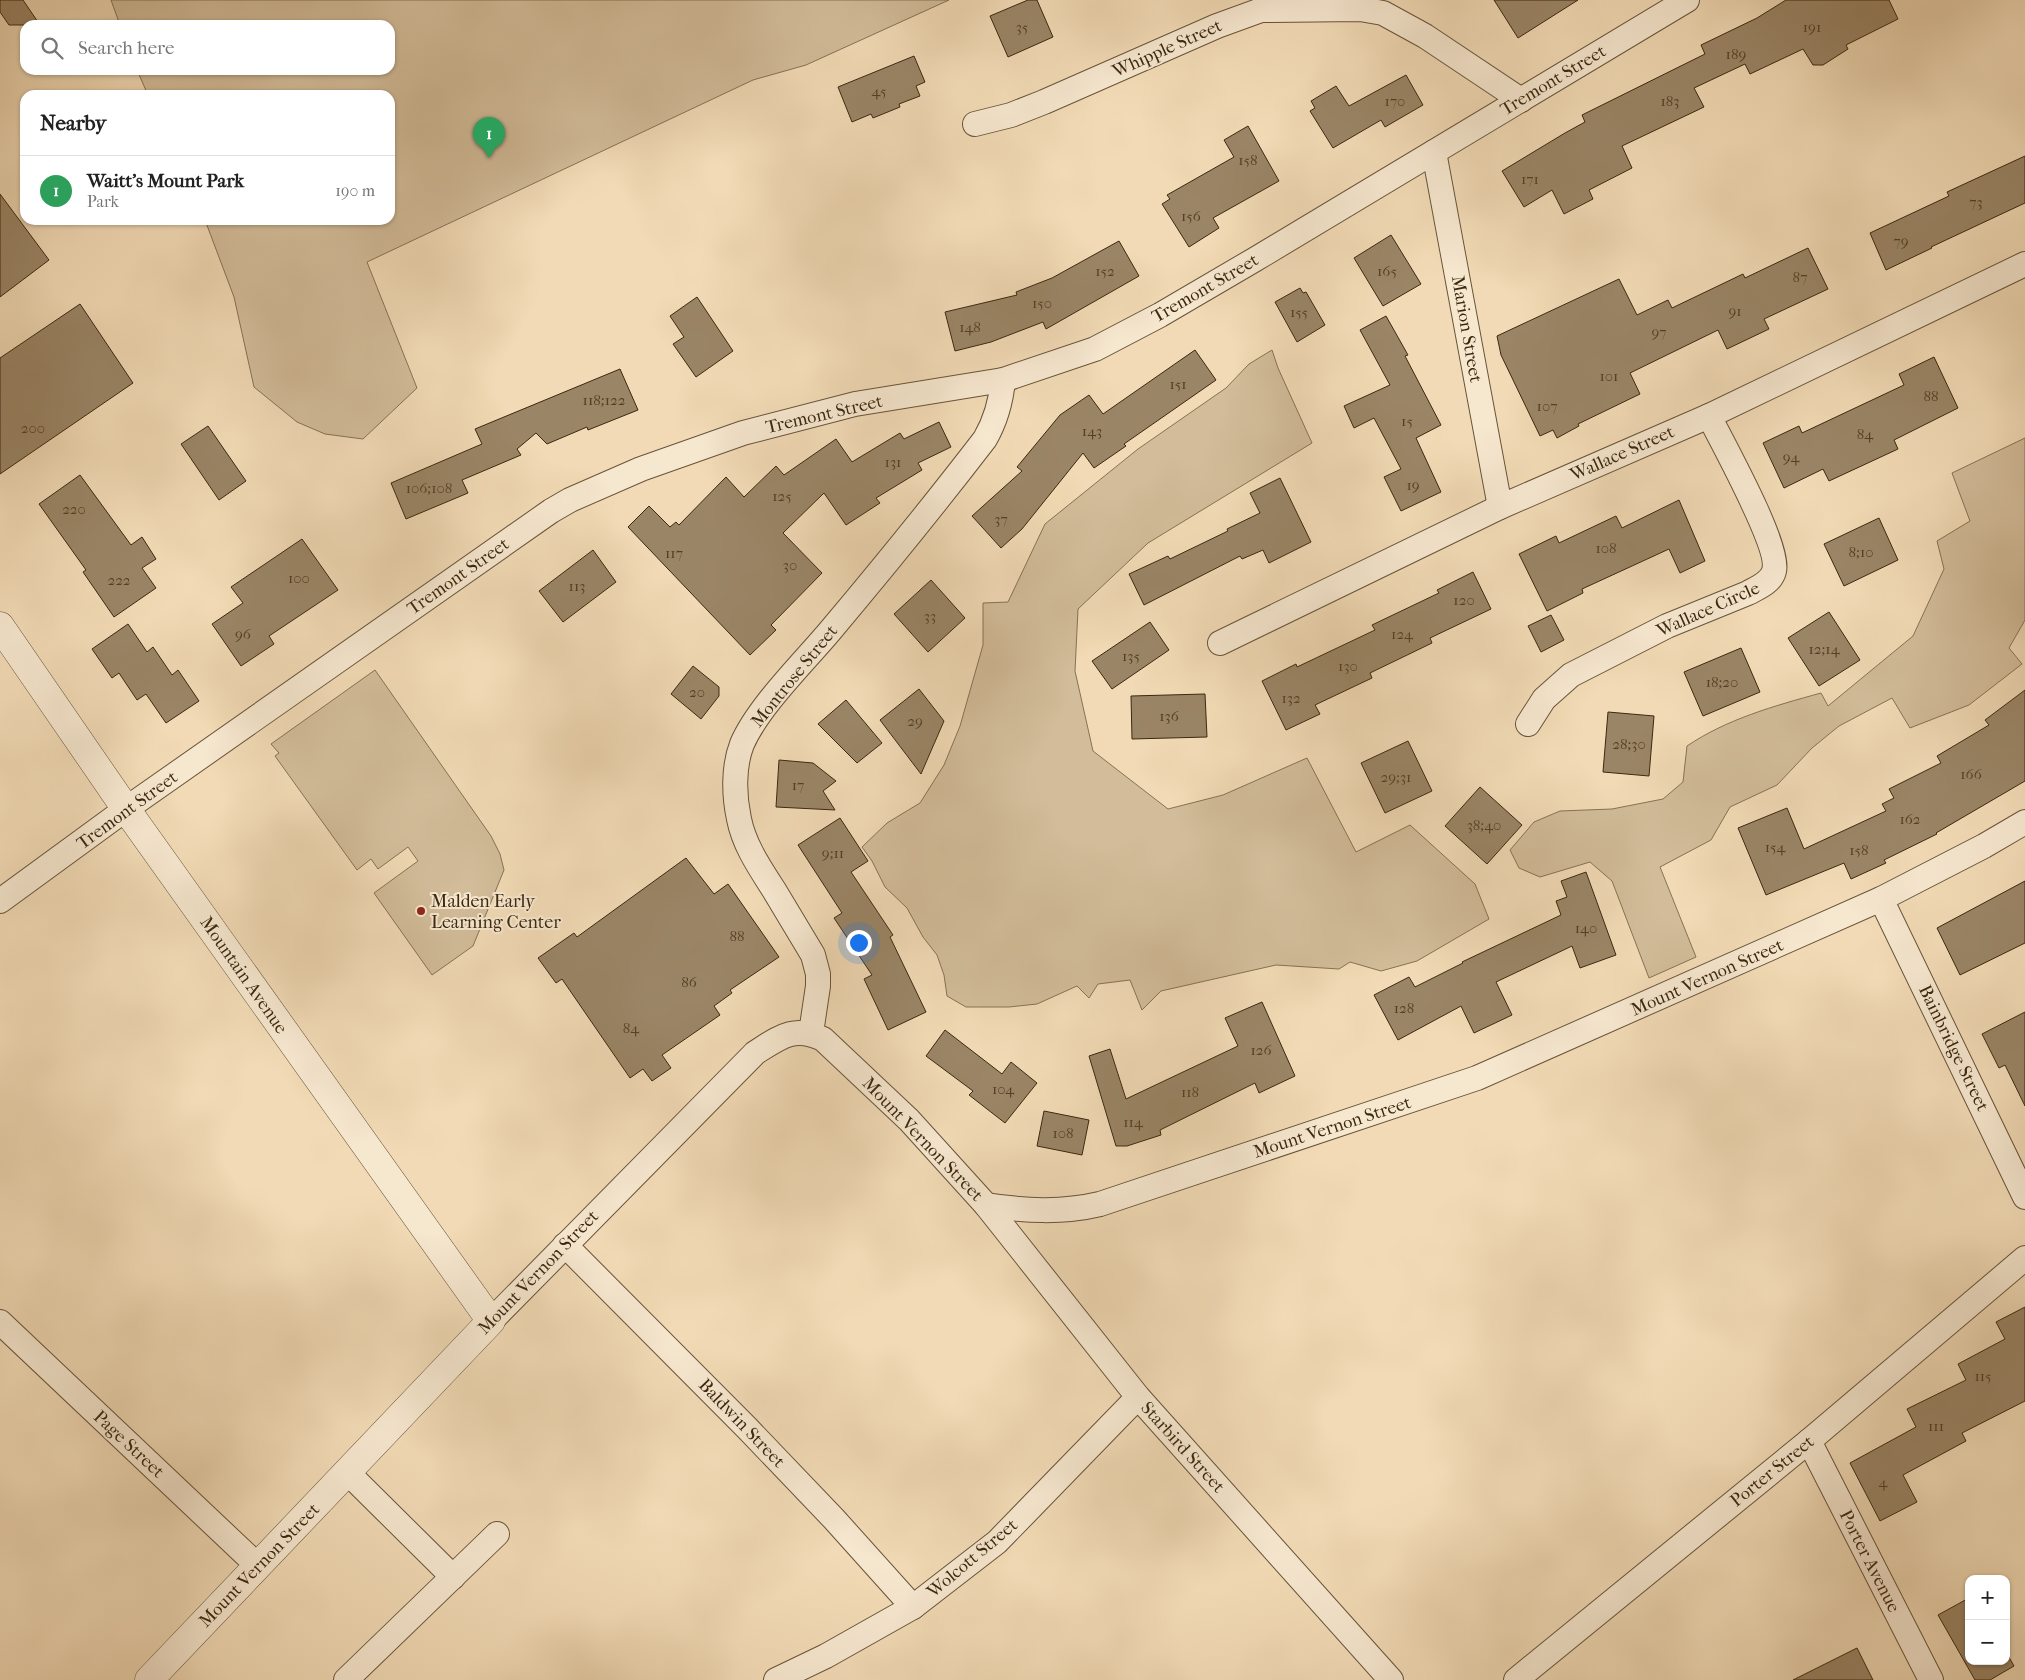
<!DOCTYPE html>
<html lang="en">
<head>
<meta charset="utf-8">
<style>
  :root { --surface:#fff; --page:#f2f2f2; --text:#222; --muted:#767676; --line:#e0e0e0; --accent:#8f2418 }
  body { margin:0; font-family:"IM FELL French Canon",serif; background:var(--page); color:var(--text) }
  .controls { position:absolute; right:15px; bottom:15px; display:grid; overflow:hidden; border-radius:10px; box-shadow:0 1px 4px #0004 }
  .controls button { width:45px; height:45px; display:grid; place-items:center; padding:0; border:0; border-bottom:1px solid var(--line); background:var(--surface); color:var(--text); font:25px sans-serif }
  .you { position:absolute; left:858px; top:942px; width:18px; height:18px; margin:-12px; border:4px solid #fff; border-radius:50%; background:#1a73e8; box-shadow:0 0 0 8px #1a73e833 }
  .badge { display:grid; place-items:center; width:32px; height:32px; border-radius:50%; background:var(--accent); color:#fff; font-size:16px; font-weight:700 }
  .pin { position:absolute; translate:-50% -41px; filter:drop-shadow(0 1px 2px #0008) }
  .pin::after { content:''; position:absolute; top:26px; width:18px; height:15px; background:inherit; clip-path:polygon(0 0,100% 0,50% 100%) }
  .list { margin:0; padding:0; list-style:none }
  h2 { display:flex; justify-content:space-between; align-items:center; height:65px; margin:0; padding:0 20px; font-size:21px }
  h2 small { font-size:16px; font-weight:400; color:var(--muted) }
  .list li { display:grid; grid-template-columns:32px 1fr auto; gap:15px; align-items:center; box-sizing:border-box; height:70px; padding:0 20px; border-top:1px solid var(--line) }
  .list b { display:block; font-size:19px; white-space:nowrap }
  .list p { margin:0; font-size:16px; white-space:nowrap; color:var(--muted) }
  .list em { font-size:16px; font-style:normal; color:var(--muted) }
  .icon { flex:none; width:28px; height:28px; fill:none; stroke:currentColor; stroke-width:2; stroke-linecap:round; stroke-linejoin:round }
  .map { position:relative; flex:none; width:2025px; height:1680px; overflow:hidden }
  .search { position:absolute; background:var(--surface); box-shadow:0 1px 4px #0004; left:20px; top:20px; width:375px; height:55px; display:flex; align-items:center; gap:12px; box-sizing:border-box; padding:0 18px; border-radius:15px; color:var(--muted); font-size:19px }
  .panel { position:absolute; background:var(--surface); box-shadow:0 1px 4px #0004; left:20px; top:90px; width:375px; height:135px; border-radius:15px }
  .map>svg:first-child { display:block }
</style>
</head>
<body>
<div class="map">
<svg width="2025" height="1680" viewBox="0 0 2025 1680">
  <rect width="100%" height="100%" fill="#f1dab5"/>
  <filter id="stains"><feTurbulence type="fractalNoise" baseFrequency=".004" numOctaves="4"/><feColorMatrix values="0 0 0 0 .2 0 0 0 0 .09 0 0 0 0 .02 0 0 0 .5 -.17"/></filter>
  <radialGradient id="worn" r=".72"><stop offset=".6" stop-color="#630" stop-opacity="0"/><stop offset="1" stop-color="#630" stop-opacity=".3"/></radialGradient>
  <g fill="#d2bc99" stroke="#867254">
    <polygon points="111,0 949,0 806,65 753,80 367,262 417,388 363,439 325,434 297,422 254,387 234,297 205,220 390,220 390,95 148,95 137,70 390,70 390,25 120,25"/>
    <polygon points="1272,350 1278,368 1312,443 1148,543 1078,609 1075,671 1093,751 1168,809 1223,795 1307,758 1356,852 1410,825 1475,884 1489,919 1417,961 1381,971 1350,962 1339,969 1276,965 1161,991 1142,1010 1130,980 1098,984 1089,998 1077,986 1037,1004 1009,1007 966,1007 947,996 944,975 937,955 923,937 907,908 885,887 872,861 862,847 887,823 920,803 944,765 960,726 983,645 983,603 1008,602 1045,524 1138,449 1226,388 1249,364"/>
    <path d="M2025 438V620L2009 648 2022 664 1969 705 1910 728 1892 698 1839 726 1812 748 1777 785 1730 807 1711 840 1660 867 1696 957 1649 978 1612 881 1590 862 1540 877 1519 868 1510 850 1534 822 1560 811 1612 809 1663 799 1683 782 1687 746C1727 719 1774 706 1821 693L1828 706 1913 636 1944 569 1937 541 1970 521 1952 473Z"/>
    <polygon points="375,670 491,836 500,854 504,870 473,946 432,975 374,893 418,861 408,847 378,869 371,859 357,870 275,756 279,753 271,744"/>
  </g>
  <g fill="#9a8566" stroke="#3b2810">
    <polygon points="0,0 23,0 40,25 9,25 0,12"/>
    <polygon points="1028,0 1037,0 1053,37 1008,57 990,16"/>
    <polygon points="1494,0 1578,0 1518,38"/>
    <polygon points="1786,0 1889,0 1898,19 1846,45 1848,49 1823,65 1813,65 1803,49 1750,74 1745,64 1694,88 1704,107 1622,146 1632,168 1589,190 1593,199 1564,214 1552,190 1524,207 1502,171 1565,133 1585,122 1582,115 1705,54 1701,45 1757,18"/>
    <polygon points="914,56 925,82 916,86 920,96 899,104 900,107 873,118 871,114 852,122 838,87"/>
    <polygon points="1406,75 1423,105 1385,127 1381,120 1333,148 1310,111 1315,108 1311,101 1336,86 1349,106"/>
    <polygon points="1248,126 1279,181 1213,218 1219,228 1189,247 1162,204 1170,199 1167,195 1234,157 1224,140"/>
    <polygon points="2025,156 2025,203 1931,247 1932,248 1886,270 1870,233 1949,196 1947,192"/>
    <polygon points="0,194 49,260 0,297"/>
    <polygon points="1391,235 1421,284 1383,306 1354,258"/>
    <polygon points="1119,241 1139,276 1046,329 1043,322 991,342 955,351 945,312 1017,295 1016,292 1052,278"/>
    <polygon points="1808,248 1828,289 1764,319 1769,329 1727,349 1718,330 1630,373 1640,394 1578,424 1579,426 1557,438 1553,430 1540,436 1501,355 1497,336 1619,279 1637,315 1668,300 1672,308 1743,274 1745,278"/>
    <polygon points="1300,288 1303,293 1306,292 1325,325 1297,342 1275,302"/>
    <polygon points="697,297 733,351 696,377 673,344 684,337 670,316"/>
    <polygon points="80,304 133,383 0,474 0,358"/>
    <polygon points="1386,316 1408,355 1405,356 1441,425 1416,438 1441,492 1401,511 1384,477 1401,469 1374,418 1354,428 1344,406 1390,385 1360,330"/>
    <polygon points="1195,350 1216,380 1124,444 1126,446 1094,468 1083,453 1022,529 1001,548 972,516 1022,471 1017,467 1060,415 1089,395 1103,414"/>
    <polygon points="1934,357 1958,408 1894,440 1898,449 1829,481 1823,469 1784,488 1763,443 1799,426 1802,433 1904,385 1899,374"/>
    <polygon points="620,369 638,410 588,430 587,427 547,444 536,433 517,449 521,455 462,480 468,493 406,519 391,483 482,444 475,429"/>
    <polygon points="939,422 951,447 918,463 922,470 876,498 880,503 846,525 824,493 783,533 822,573 771,625 776,630 750,655 628,527 649,506 670,527 676,522 679,525 726,477 744,497 776,466 784,475 836,439 852,462 900,433 904,439"/>
    <polygon points="208,426 246,481 219,500 181,444"/>
    <polygon points="80,475 131,545 142,537 156,559 142,568 156,588 114,617 83,572 86,570 39,504"/>
    <polygon points="1280,478 1311,542 1269,563 1263,550 1242,559 1240,556 1144,605 1129,574 1168,556 1170,559 1228,531 1227,529 1260,513 1250,493"/>
    <polygon points="1679,500 1705,561 1680,573 1669,549 1582,589 1583,593 1547,611 1519,554 1556,536 1559,543 1616,516 1622,528"/>
    <polygon points="1879,518 1898,560 1844,586 1824,544"/>
    <polygon points="302,539 338,590 269,636 274,644 241,666 212,624 243,603 231,587"/>
    <polygon points="593,550 616,582 563,622 539,591"/>
    <polygon points="1473,572 1491,609 1430,638 1432,643 1370,673 1372,678 1315,705 1320,714 1286,730 1262,681 1296,664 1297,667 1375,630 1372,625 1439,593 1437,590"/>
    <polygon points="931,580 965,618 928,652 894,614"/>
    <polygon points="1829,612 1860,660 1819,686 1788,638"/>
    <polygon points="1551,615 1564,640 1541,652 1528,626"/>
    <polygon points="1150,622 1169,650 1112,689 1092,661"/>
    <polygon points="128,624 147,652 153,647 172,675 178,670 199,701 166,723 146,694 137,700 119,673 112,678 92,649"/>
    <polygon points="1741,648 1760,692 1703,716 1684,672"/>
    <polygon points="693,666 719,687 719,696 701,719 671,694"/>
    <polygon points="919,689 944,721 921,774 880,720"/>
    <polygon points="2025,690 2025,781 1936,833 1937,834 1884,860 1886,863 1851,879 1844,863 1766,895 1738,828 1787,808 1804,849 1886,811 1882,804 1894,798 1889,789 1941,763 1937,756 1989,725 1985,720"/>
    <polygon points="1205,694 1207,737 1132,739 1131,696"/>
    <polygon points="846,700 882,743 857,763 818,724"/>
    <polygon points="1608,712 1654,716 1649,776 1603,772"/>
    <polygon points="1408,741 1432,791 1385,813 1361,763"/>
    <polygon points="779,760 813,763 836,781 823,791 835,810 776,807"/>
    <polygon points="1480,787 1522,825 1487,864 1445,826"/>
    <polygon points="840,818 868,861 851,872 893,935 890,937 926,1012 888,1030 864,979 872,975 834,918 842,913 798,845"/>
    <polygon points="686,858 714,894 728,884 779,957 730,990 732,993 714,1006 720,1015 662,1055 671,1068 652,1081 643,1069 630,1078 562,979 556,983 538,958 574,933 577,937"/>
    <polygon points="1586,872 1616,955 1580,968 1572,946 1496,982 1512,1015 1474,1033 1461,1006 1398,1040 1374,995 1409,977 1415,987 1463,963 1462,962 1561,915 1556,901 1567,897 1561,881"/>
    <polygon points="2025,881 2025,943 1960,975 1937,928"/>
    <polygon points="1262,1002 1295,1076 1259,1093 1255,1083 1160,1130 1161,1135 1127,1146 1116,1146 1089,1056 1110,1049 1126,1099 1238,1046 1225,1018"/>
    <polygon points="2025,1012 2025,1106 2005,1065 1999,1068 1982,1034"/>
    <polygon points="945,1030 1002,1074 1011,1062 1037,1083 1005,1123 969,1095 973,1091 926,1056"/>
    <polygon points="1044,1111 1089,1120 1082,1155 1037,1146"/>
    <polygon points="2025,1307 2025,1401 1962,1433 1966,1441 1903,1475 1917,1502 1880,1521 1850,1463 1916,1427 1907,1409 1966,1380 1958,1364 2005,1339 1996,1322"/>
    <polygon points="1969,1598 1969,1661 2006,1661 2006,1652 2014,1666 1990,1680 1975,1680 1938,1615"/>
    <polygon points="1857,1648 1873,1680 1793,1680"/>
  </g>
  <g fill="none" stroke-linecap="round" stroke-linejoin="round">
    <g stroke="#685439" stroke-width="26">
      <g id="minor">
        <polyline points="975,124 1011,115 1044,102 1217,26 1261,10 1360,9 1383,13 1425,36 1521,100"/>
        <polyline points="1434,152 1500,507"/>
        <polyline points="1220,643 1500,507 1709,416 2025,264"/>
        <path d="M1528 724 1544 699 1571 675 1667 626 1748 593C1757 588 1771 583 1774 571 1781 548 1722 442 1709 416"/>
        <polyline points="1881,899 2025,1197"/>
        <polyline points="0,901 126,809 551,511 570,500 641,469 743,433 855,404 1003,380 1095,349 1160,315 1254,260 1687,0"/>
        <path d="M811 1033 818 986V974L813 955C800 933 787 912 774 890 760 868 744 845 739 819 734 796 733 767 742 744 758 707 803 663 830 631 883 568 935 504 985 439 996 420 1001 402 1003 380"/>
        <path d="M986 1205C1025 1211 1062 1213 1100 1204L1477 1078 1881 899 1984 846 2025 822"/>
        <polyline points="565,1245 747,1428 834,1519 913,1607"/>
        <path d="M491 1321 755 1053C780 1037 794 1025 823 1039L909 1120 986 1205 1138 1397 1391 1680"/>
        <polyline points="0,1322 258,1566"/>
        <polyline points="1809,1441 1931,1680"/>
        <polyline points="347,1472 453,1577"/>
        <polyline points="346,1680 497,1534"/>
        <polyline points="776,1680 826,1656 913,1607 997,1542 1138,1397"/>
        <polyline points="1516,1680 1809,1441 2025,1258"/>
      </g>
    </g>
    <g stroke="#685439" stroke-width="29">
      <polyline id="tertiary" points="0,626 126,809 491,1321 149,1680"/>
    </g>
    <use href="#minor" stroke="#f6e7cf" stroke-width="24"/>
    <use href="#tertiary" stroke="#f6e7cf" stroke-width="28"/>
  </g>
  <circle fill="#8f2418" stroke="#f6e7cf" stroke-width="2" cx="421" cy="911" r="5"/>
  <g text-anchor="middle" stroke-width="4" stroke-linejoin="round" paint-order="stroke">
    <g font-size="15" fill="#533f26">
      <text x="1022" y="32">35</text>
      <text x="1812" y="32">191</text>
      <text x="1736" y="59">189</text>
      <text x="879" y="96">45</text>
      <text x="1395" y="106">170</text>
      <text x="1670" y="106">183</text>
      <text x="1248" y="165">158</text>
      <text x="1530" y="184">171</text>
      <text x="1976" y="207">73</text>
      <text x="1191" y="221">156</text>
      <text x="1901" y="246">79</text>
      <text x="1105" y="276">152</text>
      <text x="1387" y="276">165</text>
      <text x="1800" y="282">87</text>
      <text x="1042" y="308">150</text>
      <text x="1735" y="316">91</text>
      <text x="1299" y="317">155</text>
      <text x="970" y="332">148</text>
      <text x="1659" y="337">97</text>
      <text x="1609" y="381">101</text>
      <text x="1178" y="389">151</text>
      <text x="1931" y="401">88</text>
      <text x="604" y="405">118;122</text>
      <text x="1547" y="411">107</text>
      <text x="1407" y="426">15</text>
      <text x="33" y="433">200</text>
      <text x="1092" y="436">143</text>
      <text x="1865" y="439">84</text>
      <text x="1791" y="462">94</text>
      <text x="893" y="467">131</text>
      <text x="1413" y="490">19</text>
      <text x="429" y="493">106;108</text>
      <text x="782" y="501">125</text>
      <text x="74" y="514">220</text>
      <text x="1001" y="524">37</text>
      <text x="1606" y="553">108</text>
      <text x="1861" y="557">8;10</text>
      <text x="674" y="558">117</text>
      <text x="790" y="570">30</text>
      <text x="299" y="583">100</text>
      <text x="119" y="585">222</text>
      <text x="577" y="591">113</text>
      <text x="1464" y="605">120</text>
      <text x="930" y="621">33</text>
      <text x="243" y="639">96</text>
      <text x="1402" y="639">124</text>
      <text x="1824" y="654">12;14</text>
      <text x="1131" y="661">135</text>
      <text x="1348" y="671">130</text>
      <text x="1722" y="687">18;20</text>
      <text x="697" y="697">20</text>
      <text x="1291" y="703">132</text>
      <text x="1169" y="721">136</text>
      <text x="915" y="726">29</text>
      <text x="1629" y="749">28;30</text>
      <text x="1971" y="779">166</text>
      <text x="1396" y="782">29;31</text>
      <text x="798" y="790">17</text>
      <text x="1910" y="824">162</text>
      <text x="1484" y="830">38;40</text>
      <text x="1775" y="852">154</text>
      <text x="1859" y="855">158</text>
      <text x="833" y="858">9;11</text>
      <text x="1586" y="933">140</text>
      <text x="737" y="941">88</text>
      <text x="689" y="987">86</text>
      <text x="1404" y="1013">128</text>
      <text x="631" y="1033">84</text>
      <text x="1261" y="1055">126</text>
      <text x="1003" y="1094">104</text>
      <text x="1190" y="1097">118</text>
      <text x="1133" y="1127">114</text>
      <text x="1063" y="1138">108</text>
      <text x="1983" y="1381">115</text>
      <text x="1936" y="1431">111</text>
      <text x="1883" y="1487">4</text>
    </g>
    <g font-size="18" fill="#3b2810" stroke="#f6e7cf">
      <text transform="translate(1167 48) rotate(-24)" y="6">Whipple Street</text>
      <text transform="translate(1553 80) rotate(-31)" y="6">Tremont Street</text>
      <text transform="translate(1205 288) rotate(-30)" y="6">Tremont Street</text>
      <text transform="translate(1467 329) rotate(80)" y="6">Marion Street</text>
      <text transform="translate(824 414) rotate(-13)" y="6">Tremont Street</text>
      <text transform="translate(1622 453) rotate(-24)" y="6">Wallace Street</text>
      <text transform="translate(458 576) rotate(-35)" y="6">Tremont Street</text>
      <text transform="translate(1708 609) rotate(-24)" y="6">Wallace Circle</text>
      <text transform="translate(794 676) rotate(-51)" y="6">Montrose Street</text>
      <text transform="translate(127 810) rotate(-36)" y="6">Tremont Street</text>
      <text transform="translate(244 975) rotate(55)" y="6">Mountain Avenue</text>
      <text transform="translate(1707 977) rotate(-24)" y="6">Mount Vernon Street</text>
      <text transform="translate(1954 1048) rotate(64)" y="6">Bainbridge Street</text>
      <text transform="translate(1332 1127) rotate(-18)" y="6">Mount Vernon Street</text>
      <text transform="translate(923 1139) rotate(46)" y="6">Mount Vernon Street</text>
      <text transform="translate(538 1272) rotate(-46)" y="6">Mount Vernon Street</text>
      <text transform="translate(742 1423) rotate(46)" y="6">Baldwin Street</text>
      <text transform="translate(129 1444) rotate(43)" y="6">Page Street</text>
      <text transform="translate(1183 1447) rotate(48)" y="6">Starbird Street</text>
      <text transform="translate(1772 1471) rotate(-39)" y="6">Porter Street</text>
      <text transform="translate(972 1558) rotate(-40)" y="6">Wolcott Street</text>
      <text transform="translate(1870 1561) rotate(63)" y="6">Porter Avenue</text>
      <text transform="translate(259 1565) rotate(-46)" y="6">Mount Vernon Street</text>
    </g>
    <g font-size="18" fill="#3b2810" stroke="#f6e7cf" text-anchor="start">
      <text x="431" y="907">Malden Early<tspan x="431" dy="21">Learning Center</tspan></text>
    </g>
  </g>
  <rect width="100%" height="100%" filter="url(#stains)"/>
  <rect width="100%" height="100%" fill="url(#worn)"/>
</svg>
<div class="controls">
<button>+</button>
<button>−</button>
</div>
<div class="you"></div>
<div class="pin badge" style="left:489px;top:158px;background:#2e9e5b">1</div>
<div class="search"><svg class="icon" aria-label="search" viewBox="0 0 24 24"><circle cx="10" cy="10" r="6"/><path d="M15 15l6 6"/></svg>Search here</div>
<section class="panel">
<h2>Nearby<small></small></h2>
<ul class="list">
<li><span class="badge" style="background:#2e9e5b">1</span><div><b>Waitt's Mount Park</b><p>Park</p></div><em>190 m</em></li>
</ul>
</section>
</div>
</body>
</html>
